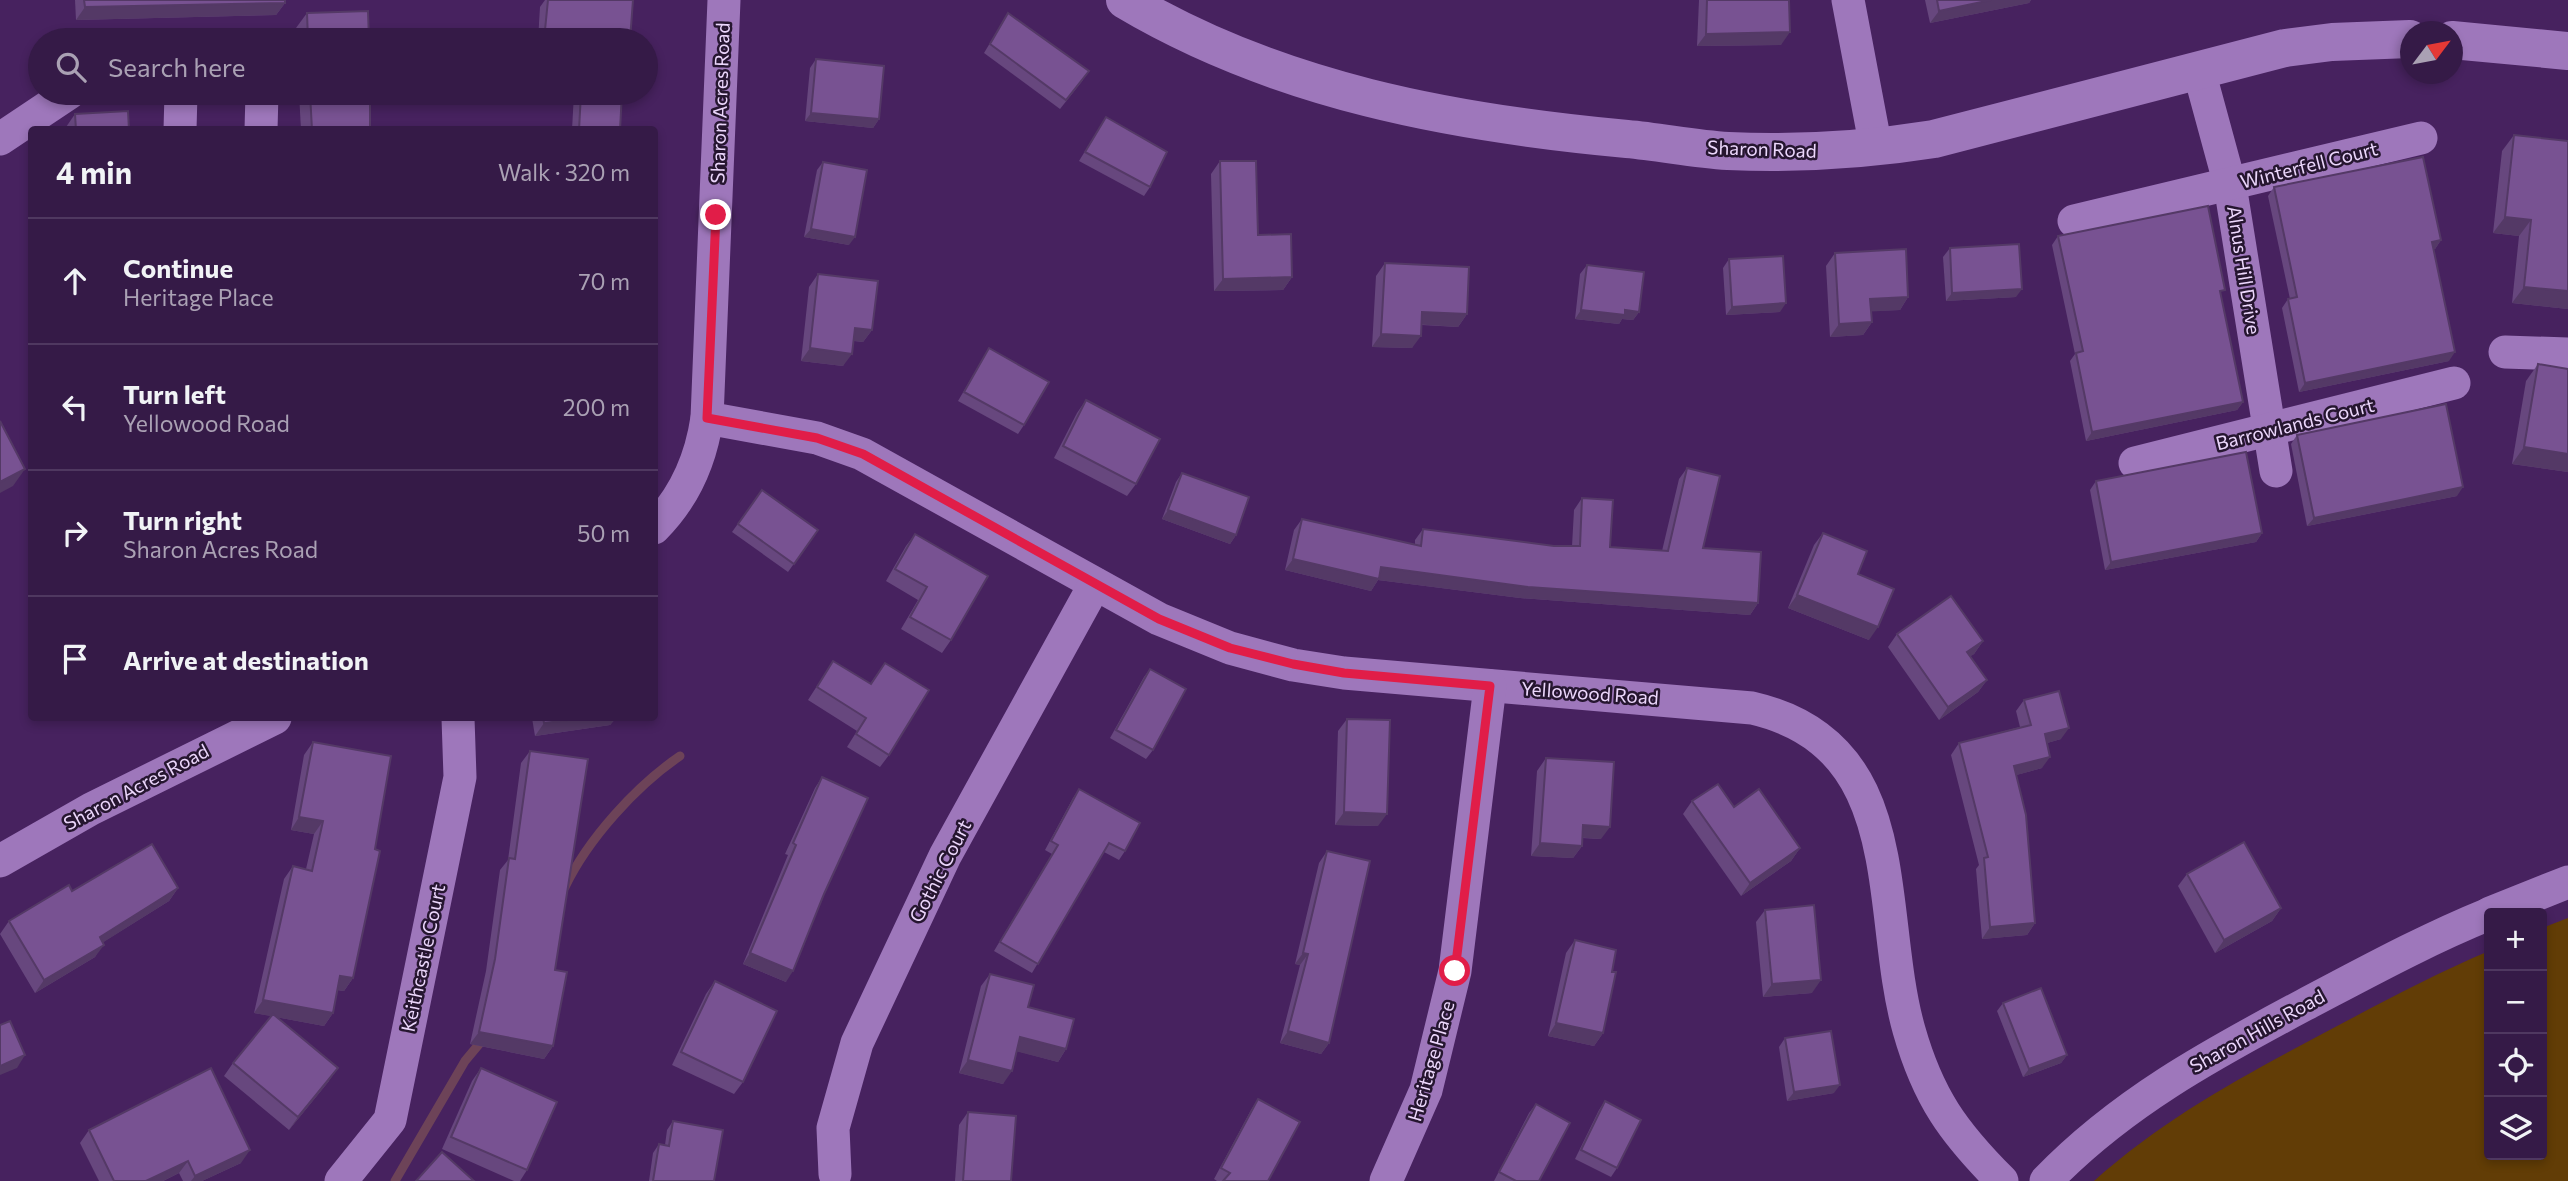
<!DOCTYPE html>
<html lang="en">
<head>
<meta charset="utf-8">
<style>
  :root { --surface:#351a47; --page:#402752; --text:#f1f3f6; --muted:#aaa1b4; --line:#4f3860 }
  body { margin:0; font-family:Commissioner,sans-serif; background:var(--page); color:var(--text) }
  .controls { position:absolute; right:21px; bottom:21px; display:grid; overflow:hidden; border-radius:7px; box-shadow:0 4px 10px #0003 }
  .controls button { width:63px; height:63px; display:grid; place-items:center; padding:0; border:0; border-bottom:2px solid var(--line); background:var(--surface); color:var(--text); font:35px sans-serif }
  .compass { position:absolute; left:2400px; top:21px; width:63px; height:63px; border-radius:50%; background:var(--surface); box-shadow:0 4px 10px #0003; rotate:58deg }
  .stop { position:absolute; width:21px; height:21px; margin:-16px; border:5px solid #e11d48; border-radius:50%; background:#fff }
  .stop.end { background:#e11d48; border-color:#fff; box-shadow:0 2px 7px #0008 }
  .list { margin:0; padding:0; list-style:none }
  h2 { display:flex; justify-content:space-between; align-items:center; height:91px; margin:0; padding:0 28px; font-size:30px }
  h2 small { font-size:23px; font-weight:400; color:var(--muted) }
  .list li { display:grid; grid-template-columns:46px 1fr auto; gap:21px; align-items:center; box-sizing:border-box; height:126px; padding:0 28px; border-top:2px solid var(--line) }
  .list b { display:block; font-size:26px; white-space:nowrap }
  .list p { margin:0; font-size:23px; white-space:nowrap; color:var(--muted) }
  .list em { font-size:23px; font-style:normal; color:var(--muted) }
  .icon { flex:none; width:38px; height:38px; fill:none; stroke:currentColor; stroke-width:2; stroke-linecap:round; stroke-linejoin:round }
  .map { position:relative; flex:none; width:2568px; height:1181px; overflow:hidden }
  .search { position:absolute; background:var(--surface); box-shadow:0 4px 10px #0003; left:28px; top:28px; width:630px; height:77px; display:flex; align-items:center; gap:18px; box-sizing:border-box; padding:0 24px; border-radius:38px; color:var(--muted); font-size:26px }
  .panel { position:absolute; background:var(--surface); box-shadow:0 4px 10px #0003; left:28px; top:126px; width:630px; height:595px; border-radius:7px }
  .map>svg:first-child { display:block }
</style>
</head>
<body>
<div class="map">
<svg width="2568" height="1181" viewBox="0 0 2568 1181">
  <rect width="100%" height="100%" fill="#47225f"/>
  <path fill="#623d06" d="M2568 918V1181H2094C2166 1117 2238 1079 2322 1034 2377 1005 2432 975 2489 951V1155H2542V928Z"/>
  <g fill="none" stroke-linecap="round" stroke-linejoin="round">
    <g stroke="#6d4358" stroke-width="9">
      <path d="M565 887C588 839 636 786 680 756"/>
      <polyline points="395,1181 465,1061 485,1037"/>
    </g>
    <g stroke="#9e77bb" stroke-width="33">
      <polyline points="1848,0 1876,148"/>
      <polyline points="2199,71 2230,185 2276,471"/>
      <polyline points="180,130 181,93"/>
      <polyline points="261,130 262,93"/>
      <polyline points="0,139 69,93"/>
      <polyline points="2074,221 2421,138"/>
      <polyline points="2505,352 2568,354"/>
      <path d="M707 418 817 438 862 454 1159 619 1230 648 1293 665 1344 673 1752 708C1912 745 1875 910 1909 1030 1928 1097 1953 1132 2002 1181"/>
      <polyline points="2135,463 2454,383"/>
      <path d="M654 528C684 498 701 459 707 418L724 0"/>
      <polyline points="0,861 91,809 275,718"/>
      <polyline points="2490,913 2568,882"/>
      <polyline points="835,1174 833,1128 857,1043 945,856 1095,584"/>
      <polyline points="341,1181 390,1120 460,777 458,718"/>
      <polyline points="1386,1181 1426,1090 1455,971 1490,686"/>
      <path d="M2046 1181C2120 1104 2210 1055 2304 1005 2365 973 2425 940 2489 914"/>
    </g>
    <g stroke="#9e77bb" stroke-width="38">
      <path d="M1125 0C1278 91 1453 123 1627 139 1661 142 1694 149 1728 151 1797 154 1865 150 1934 139L2285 48 2332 42 2410 39"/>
      <polyline points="2452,40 2568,51"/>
    </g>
  </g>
  <g fill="#67477e">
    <polygon points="75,0 285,0 285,3 276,15 76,20"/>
    <polygon points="545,0 633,0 630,40 538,40 540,7"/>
    <polygon points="1699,0 1789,0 1781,45 1697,46"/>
    <polygon points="1925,0 2031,0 2029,3 1930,23"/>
    <polygon points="307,13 369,40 297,40 296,28"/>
    <polygon points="1008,13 1083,80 1060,109 984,53"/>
    <polygon points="816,59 879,119 873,128 805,121 810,68"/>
    <polygon points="299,93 370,93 370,130 301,130"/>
    <polygon points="574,93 622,93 620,130 572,130"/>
    <polygon points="75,114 129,130 64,130"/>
    <polygon points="1106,117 1150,187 1144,196 1079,161"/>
    <polygon points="2514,135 2568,141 2568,309 2512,303 2519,236 2493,233 2502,151"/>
    <polygon points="1220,161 1258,235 1292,277 1283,290 1214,291 1211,174"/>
    <polygon points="823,162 849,245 804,237 817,170"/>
    <polygon points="2274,187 2441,240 2435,249 2433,249 2449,361 2299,392 2282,308 2288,299 2290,299 2268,196"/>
    <polygon points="2058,236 2243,402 2237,410 2086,441 2070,361 2075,354 2052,245"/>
    <polygon points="1950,248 2016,297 1946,301 1943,257"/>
    <polygon points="1835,253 1908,297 1900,310 1871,311 1872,322 1863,335 1830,337 1826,266"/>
    <polygon points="1729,259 1780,312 1726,315 1723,268"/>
    <polygon points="1385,263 1467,314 1458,327 1422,325 1412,348 1372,347 1376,276"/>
    <polygon points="1587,265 1639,312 1633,320 1622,319 1619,324 1575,319 1580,274"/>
    <polygon points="818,274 872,330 863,342 854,341 843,366 801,361 809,287"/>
    <polygon points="989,348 1024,425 1018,434 958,401"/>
    <polygon points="2538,364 2568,472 2512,464 2526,381"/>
    <polygon points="1086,400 1136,484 1127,496 1054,458 1077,413"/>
    <polygon points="2297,435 2457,496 2307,526 2291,444"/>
    <polygon points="1687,468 1703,548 1758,603 1750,615 1520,598 1378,580 1371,591 1285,570 1294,530 1302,519 1415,545 1415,540 1423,529 1554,546 1572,546 1574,510 1582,498 1610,547 1662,551 1679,479"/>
    <polygon points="1182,473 1236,535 1230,544 1162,519 1176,482"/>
    <polygon points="2096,481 2262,533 2256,542 2105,570 2090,490"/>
    <polygon points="762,490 818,530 788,572 732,532"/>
    <polygon points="1823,533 1858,574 1869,640 1788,608 1814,545"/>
    <polygon points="915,534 951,640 942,653 901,629 918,600 886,581 906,546"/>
    <polygon points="1897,634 1983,641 1974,654 1970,656 1987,680 1978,692 1939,720 1888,647"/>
    <polygon points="833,661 870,684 885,663 889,755 880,767 847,747 857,731 808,700"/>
    <polygon points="1150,669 1153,750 1146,759 1110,738 1144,677"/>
    <polygon points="2024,700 2061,739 2047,743 2042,768 2016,775 2035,923 2027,935 1982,939 1976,869 1979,865 1951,755 1959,743 2020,727 2016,711"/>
    <polygon points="532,718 616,718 610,725 535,736"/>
    <polygon points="1347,719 1378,826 1335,825 1338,731"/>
    <polygon points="313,742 353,978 344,991 337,990 333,1013 324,1026 276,1017 329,1081 289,1130 224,1076 233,1063 272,1016 254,1013 284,879 293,866 306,869 314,834 291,830 304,755"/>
    <polygon points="530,751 555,970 553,1046 544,1059 470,1044 486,971 500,870 508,860 521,763"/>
    <polygon points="1546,758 1601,839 1582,838 1582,846 1573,858 1531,856 1537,771"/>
    <polygon points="822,777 786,982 743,964 788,855 785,854 815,788"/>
    <polygon points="1079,789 1125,851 1119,860 1104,852 1032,973 994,951 1052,854 1045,850 1073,798"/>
    <polygon points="1692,801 1734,807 1800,848 1791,861 1741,896 1683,814"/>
    <polygon points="1327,851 1329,1043 1321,1054 1280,1043 1300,965 1295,964 1319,863"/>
    <polygon points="2187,874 2281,908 2272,921 2215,953 2178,886"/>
    <polygon points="178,888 169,901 103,942 95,957 35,993 0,934 9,921 72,891"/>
    <polygon points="1765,910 1812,993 1763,997 1756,922"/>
    <polygon points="1575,940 1612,972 1603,1033 1594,1046 1548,1036 1566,953"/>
    <polygon points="990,974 1028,1007 1066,1049 1058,1062 1017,1051 1003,1084 959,1073 981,986"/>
    <polygon points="715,981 743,1082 734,1094 672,1065 706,994"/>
    <polygon points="2003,1003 2067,1055 2061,1063 2023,1077 1997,1011"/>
    <polygon points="1785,1038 1834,1093 1787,1101 1779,1047"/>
    <polygon points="481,1068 527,1170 520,1181 514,1181 442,1149 472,1081"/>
    <polygon points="1258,1099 1268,1181 1217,1181 1214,1179 1251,1110"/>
    <polygon points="1605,1101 1617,1168 1611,1177 1575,1159 1599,1110"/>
    <polygon points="1536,1104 1539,1181 1494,1181 1529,1113"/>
    <polygon points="968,1112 1011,1181 955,1181 959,1125"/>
    <polygon points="673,1121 714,1181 649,1181 653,1153 659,1144 665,1145 667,1130"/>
    <polygon points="89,1130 241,1163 202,1181 183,1181 179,1173 163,1181 99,1181 80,1143"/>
  </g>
  <g fill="#543966">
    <polygon points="1991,0 2031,0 2029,3 1930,23 1939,11"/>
    <polygon points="285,3 276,15 76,20 85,7"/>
    <polygon points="545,30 581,34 576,40 539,40"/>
    <polygon points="1790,32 1781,45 1697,46 1706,34"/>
    <polygon points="811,113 879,119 873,128 805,121"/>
    <polygon points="2505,217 2531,220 2519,236 2493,233"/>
    <polygon points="811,229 855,237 849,245 804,237"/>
    <polygon points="2441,240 2435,249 2426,251 2432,242"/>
    <polygon points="1292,277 1283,290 1214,291 1223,279"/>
    <polygon points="2524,287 2568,291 2568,309 2512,303"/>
    <polygon points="2022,289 2016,297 1946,301 1952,293"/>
    <polygon points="1908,297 1900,310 1862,312 1870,299"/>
    <polygon points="1786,303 1780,312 1726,315 1732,307"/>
    <polygon points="1581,310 1625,310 1639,312 1633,320 1622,319 1619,324 1575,319"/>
    <polygon points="1422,312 1467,314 1458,327 1413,324"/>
    <polygon points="1872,322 1863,335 1830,337 1839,324"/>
    <polygon points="855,328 872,330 863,342 847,340"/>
    <polygon points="1381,334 1421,336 1412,348 1372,347"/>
    <polygon points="810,348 852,354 843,366 801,361"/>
    <polygon points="2455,352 2449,361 2299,392 2305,383"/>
    <polygon points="2243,402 2237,410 2086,441 2092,432"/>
    <polygon points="2524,447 2568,454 2568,472 2512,464"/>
    <polygon points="25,469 13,486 0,493 0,482"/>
    <polygon points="2463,487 2457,496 2307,526 2314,518"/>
    <polygon points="1168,510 1236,535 1230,544 1162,519"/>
    <polygon points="2262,533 2256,542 2105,570 2111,562"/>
    <polygon points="1293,559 1381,567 1758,603 1750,615 1520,598 1378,580 1371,591 1285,570"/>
    <polygon points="1797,595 1878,627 1869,640 1788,608"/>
    <polygon points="1983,641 1974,654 1958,665 1967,652"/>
    <polygon points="1987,680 1978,692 1939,720 1948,707"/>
    <polygon points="585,718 616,718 610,725 535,736 544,723"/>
    <polygon points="2069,728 2061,739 2037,746 2045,734"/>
    <polygon points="2050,757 2042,768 2006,778 2014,766"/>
    <polygon points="1344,812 1387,814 1378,826 1335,825"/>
    <polygon points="299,817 323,821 314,834 291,830"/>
    <polygon points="1583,825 1610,827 1601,839 1574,837"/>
    <polygon points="1540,843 1582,846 1573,858 1531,856"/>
    <polygon points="1800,848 1791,861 1741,896 1750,883"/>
    <polygon points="178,888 169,901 91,950 100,937"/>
    <polygon points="2281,908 2272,921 2215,953 2224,940"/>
    <polygon points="2035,923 2027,935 1982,939 1990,927"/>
    <polygon points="104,945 95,957 35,993 44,980"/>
    <polygon points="750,953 793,971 786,982 743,964"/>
    <polygon points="1303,953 1308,954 1300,965 1295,964"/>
    <polygon points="340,976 353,978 344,991 331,989"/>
    <polygon points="1821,980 1812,993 1763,997 1772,984"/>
    <polygon points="263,1000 333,1013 324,1026 254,1013"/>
    <polygon points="1556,1023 1603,1033 1594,1046 1548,1036"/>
    <polygon points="1288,1031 1329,1043 1321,1054 1280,1043"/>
    <polygon points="479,1032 553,1046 544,1059 470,1044"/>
    <polygon points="1020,1037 1066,1049 1058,1062 1011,1050"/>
    <polygon points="25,1055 17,1068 0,1075 0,1066"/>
    <polygon points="2067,1055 2061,1063 2023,1077 2029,1069"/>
    <polygon points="968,1060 1012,1071 1003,1084 959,1073"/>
    <polygon points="338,1068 329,1081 289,1130 298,1117"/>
    <polygon points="1840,1085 1834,1093 1787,1101 1794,1092"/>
    <polygon points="250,1150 241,1163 202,1181 191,1181 195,1176"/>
    <polygon points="188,1161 179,1173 163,1181 146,1181"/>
  </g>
  <g fill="#785292" stroke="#543966" stroke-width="2">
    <polygon points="84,0 285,0 285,3 85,7"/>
    <polygon points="548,0 633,0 630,40 580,40 581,34 545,30"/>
    <polygon points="1707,0 1789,0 1790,32 1706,34"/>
    <polygon points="1937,0 1991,0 1939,11"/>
    <polygon points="368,11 369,40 308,40 307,13"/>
    <polygon points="1008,13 1089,71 1066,100 990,44"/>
    <polygon points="816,59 884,66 879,119 811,113"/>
    <polygon points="310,93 370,93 370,130 312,130"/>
    <polygon points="581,93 622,93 620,130 579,130"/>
    <polygon points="128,111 129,130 76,130 75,114"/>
    <polygon points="1106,117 1167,152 1150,187 1085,152"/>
    <polygon points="2514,135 2568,141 2568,291 2524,287 2531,220 2505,217"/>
    <polygon points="2423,157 2441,240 2432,242 2455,352 2305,383 2288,299 2297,297 2274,187"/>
    <polygon points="1220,161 1256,161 1258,235 1291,234 1292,277 1223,279"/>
    <polygon points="823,162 867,170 855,237 811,229"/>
    <polygon points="2208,206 2225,290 2220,291 2243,402 2092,432 2076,353 2083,351 2058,236"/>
    <polygon points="2019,244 2022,289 1952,293 1950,248"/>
    <polygon points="1906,249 1908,297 1870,299 1872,322 1839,324 1835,253"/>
    <polygon points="1783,256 1786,303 1732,307 1729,259"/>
    <polygon points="1385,263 1469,267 1467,314 1422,312 1421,336 1381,334"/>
    <polygon points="1587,265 1644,272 1639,312 1625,310 1625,315 1581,310"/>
    <polygon points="818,274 878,281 872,330 855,328 852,354 810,348"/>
    <polygon points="989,348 1049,382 1024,425 964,392"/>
    <polygon points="2538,364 2568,369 2568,454 2524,447"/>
    <polygon points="1086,400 1160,439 1136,484 1063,446"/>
    <polygon points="2446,404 2463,487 2314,518 2297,435"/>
    <polygon points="0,421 25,469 0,482"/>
    <polygon points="2246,452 2262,533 2111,562 2096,481"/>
    <polygon points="1687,468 1720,476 1703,548 1761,552 1758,603 1528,587 1381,567 1379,579 1293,559 1302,519 1421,546 1423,529 1554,546 1580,546 1582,498 1613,500 1610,547 1668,551"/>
    <polygon points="1182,473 1249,497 1236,535 1168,510"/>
    <polygon points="762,490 818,530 794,564 738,524"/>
    <polygon points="1823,533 1867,551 1858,574 1894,589 1878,627 1797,595"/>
    <polygon points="915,534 988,576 951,640 910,617 927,587 895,569"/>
    <polygon points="1951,596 1983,641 1967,652 1987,680 1948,707 1897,634"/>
    <polygon points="833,661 871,684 885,663 929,690 889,755 856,734 866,718 817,687"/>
    <polygon points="1150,669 1186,689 1153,750 1116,730"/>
    <polygon points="2059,691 2069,728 2045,734 2050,757 2014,766 2026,815 2035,923 1990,927 1984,858 1988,857 1959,743 2031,725 2024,700"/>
    <polygon points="543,718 585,718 544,723"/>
    <polygon points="1347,719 1390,720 1387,814 1344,812"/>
    <polygon points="313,742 391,756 375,849 380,851 353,978 340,976 333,1013 263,1000 293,866 312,871 323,821 299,817"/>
    <polygon points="530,751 588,759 555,970 567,972 553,1046 479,1032 495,959 509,858 515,859"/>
    <polygon points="1546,758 1614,762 1610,827 1583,825 1582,846 1540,843"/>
    <polygon points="822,777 868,798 824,894 793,971 750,953 796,845 793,843"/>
    <polygon points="1718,784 1734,807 1759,789 1800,848 1750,883 1692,801"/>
    <polygon points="1079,789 1140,823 1125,851 1109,843 1038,964 1000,942 1058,845 1051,841"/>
    <polygon points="2244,842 2281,908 2224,940 2187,874"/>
    <polygon points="152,844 178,888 100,937 104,945 44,980 9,921 69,885 72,891"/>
    <polygon points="1327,851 1370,861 1329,1043 1288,1031 1308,954 1303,953"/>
    <polygon points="1814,905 1821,980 1772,984 1765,910"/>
    <polygon points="1575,940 1616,950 1612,972 1616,972 1603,1033 1556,1023"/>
    <polygon points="990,974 1034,985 1028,1007 1074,1019 1066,1049 1020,1037 1012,1071 968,1060"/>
    <polygon points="715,981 777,1011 743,1082 681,1052"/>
    <polygon points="2041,988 2067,1055 2029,1069 2003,1003"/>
    <polygon points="273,1014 338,1068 298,1117 233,1063"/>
    <polygon points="10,1021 25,1055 0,1066 0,1025"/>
    <polygon points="1831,1031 1840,1085 1794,1092 1785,1038"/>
    <polygon points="211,1068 250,1150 195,1176 188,1161 146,1181 114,1181 89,1130"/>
    <polygon points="481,1068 557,1102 527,1170 451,1137"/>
    <polygon points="1258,1099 1300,1122 1268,1181 1223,1181 1230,1173 1221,1168"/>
    <polygon points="1605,1101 1641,1120 1617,1168 1581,1150"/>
    <polygon points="1536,1104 1570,1123 1539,1181 1516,1181 1499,1172"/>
    <polygon points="968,1112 1016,1116 1011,1181 963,1181"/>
    <polygon points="673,1121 723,1130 714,1181 653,1181 659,1144 669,1146"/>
    <polygon points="442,1152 474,1181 416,1181"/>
  </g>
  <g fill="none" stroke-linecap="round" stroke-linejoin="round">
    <polyline stroke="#e11d48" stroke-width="9" points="716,215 707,418 817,438 863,454 1159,619 1230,648 1293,664 1344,673 1490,686 1455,971"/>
  </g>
  <g text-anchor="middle" stroke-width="5" stroke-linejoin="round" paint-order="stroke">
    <g font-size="19" fill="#ecd7fc" stroke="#261630">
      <text transform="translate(720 103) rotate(-88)" y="7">Sharon Acres Road</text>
      <text transform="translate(1762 149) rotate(2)" y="7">Sharon Road</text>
      <text transform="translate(2309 165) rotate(-14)" y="7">Winterfell Court</text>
      <text transform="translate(2244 270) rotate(81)" y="7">Alnus Hill Drive</text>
      <text transform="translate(2295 424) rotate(-14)" y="7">Barrowlands Court</text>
      <text transform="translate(1590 693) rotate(4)" y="7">Yellowood Road</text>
      <text transform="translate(136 787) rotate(-28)" y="7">Sharon Acres Road</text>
      <text transform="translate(940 871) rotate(-63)" y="7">Gothic Court</text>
      <text transform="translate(423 958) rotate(-78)" y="7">Keithcastle Court</text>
      <text transform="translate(2257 1031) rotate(-29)" y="7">Sharon Hills Road</text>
      <text transform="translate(1431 1061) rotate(-74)" y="7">Heritage Place</text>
    </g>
  </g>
</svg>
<div class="controls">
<button>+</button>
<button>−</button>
<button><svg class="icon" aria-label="locate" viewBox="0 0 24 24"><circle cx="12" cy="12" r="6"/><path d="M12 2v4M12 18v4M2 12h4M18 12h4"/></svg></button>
<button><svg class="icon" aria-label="layers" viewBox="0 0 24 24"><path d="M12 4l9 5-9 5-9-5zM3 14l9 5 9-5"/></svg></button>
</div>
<svg class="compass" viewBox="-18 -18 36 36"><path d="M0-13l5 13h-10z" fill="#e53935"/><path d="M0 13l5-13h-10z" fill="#aaa1b4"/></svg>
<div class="stop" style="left:1455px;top:971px"></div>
<div class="stop end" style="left:716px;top:215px"></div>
<div class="search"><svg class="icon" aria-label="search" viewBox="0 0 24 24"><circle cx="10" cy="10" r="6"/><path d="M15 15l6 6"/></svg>Search here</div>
<section class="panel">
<h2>4 min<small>Walk · 320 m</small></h2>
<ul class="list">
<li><svg class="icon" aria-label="ahead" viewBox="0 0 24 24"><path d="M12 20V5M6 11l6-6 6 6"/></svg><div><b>Continue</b><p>Heritage Place</p></div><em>70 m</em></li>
<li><svg class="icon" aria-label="left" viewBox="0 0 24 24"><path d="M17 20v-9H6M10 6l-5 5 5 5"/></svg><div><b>Turn left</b><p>Yellowood Road</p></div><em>200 m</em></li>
<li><svg class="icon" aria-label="right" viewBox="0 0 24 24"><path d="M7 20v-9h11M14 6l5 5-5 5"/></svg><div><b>Turn right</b><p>Sharon Acres Road</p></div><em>50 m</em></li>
<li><svg class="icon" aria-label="arrive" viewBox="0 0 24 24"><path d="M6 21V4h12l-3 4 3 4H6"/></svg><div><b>Arrive at destination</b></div></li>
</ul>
</section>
</div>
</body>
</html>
